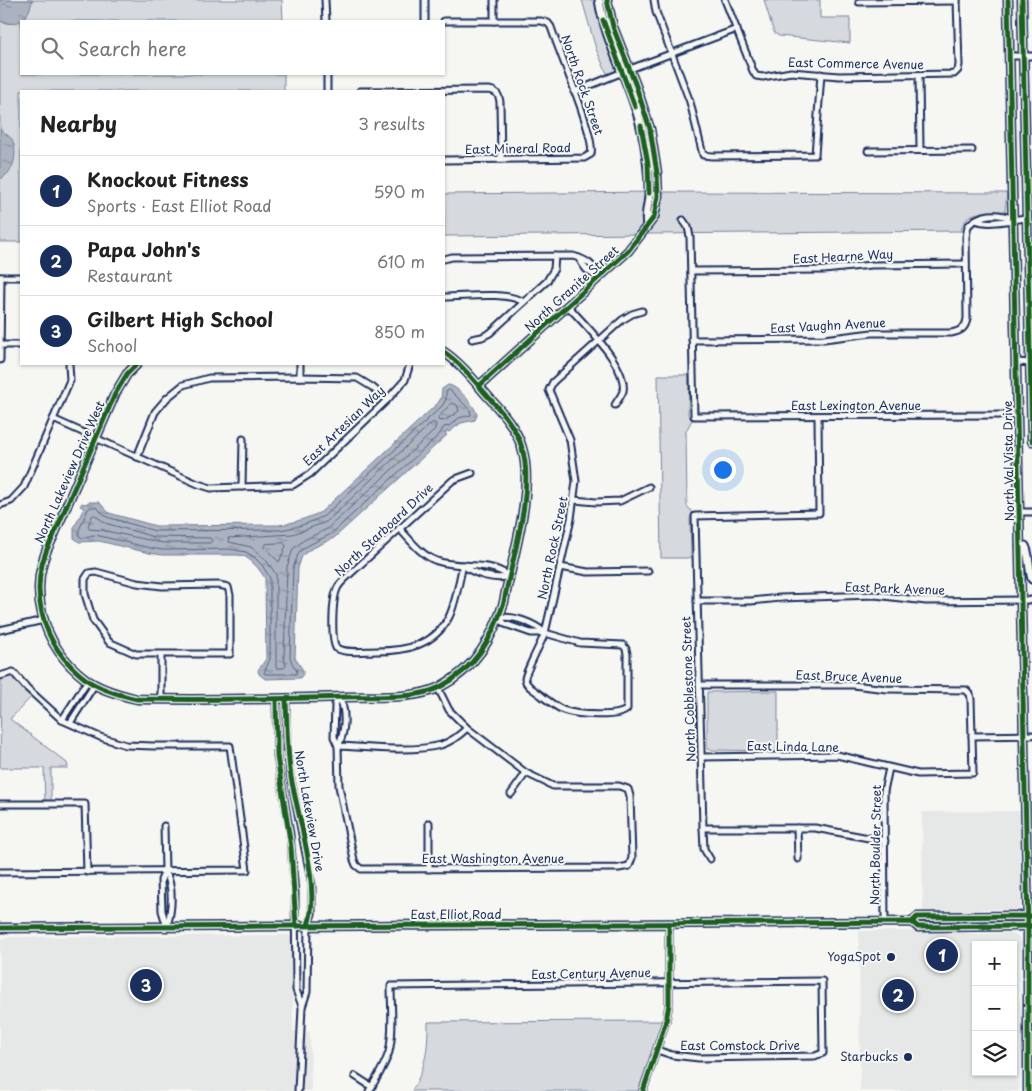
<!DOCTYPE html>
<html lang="en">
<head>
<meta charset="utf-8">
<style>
  :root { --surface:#fff; --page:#f6f6f6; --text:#222; --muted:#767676; --line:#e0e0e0; --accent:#1b2f5e }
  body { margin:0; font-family:"Playpen Sans",sans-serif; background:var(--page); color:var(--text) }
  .controls { position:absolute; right:15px; bottom:15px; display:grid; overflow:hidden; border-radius:0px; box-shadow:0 1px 4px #0004 }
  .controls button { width:45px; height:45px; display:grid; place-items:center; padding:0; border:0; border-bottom:1px solid var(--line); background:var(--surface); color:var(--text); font:25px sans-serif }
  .you { position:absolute; left:722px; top:469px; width:18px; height:18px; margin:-12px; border:4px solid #fff; border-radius:50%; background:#1a73e8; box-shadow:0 0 0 8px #1a73e833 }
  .badge { display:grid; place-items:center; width:32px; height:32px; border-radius:50%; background:var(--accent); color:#fff; font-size:16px; font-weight:700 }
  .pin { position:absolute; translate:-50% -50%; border:2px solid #fff; box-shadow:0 1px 5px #0006 }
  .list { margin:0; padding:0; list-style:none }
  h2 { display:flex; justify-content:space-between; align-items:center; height:65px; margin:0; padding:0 20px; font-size:21px }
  h2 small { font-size:16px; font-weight:400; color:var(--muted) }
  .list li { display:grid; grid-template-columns:32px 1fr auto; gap:15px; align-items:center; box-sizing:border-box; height:70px; padding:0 20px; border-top:1px solid var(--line) }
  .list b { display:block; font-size:19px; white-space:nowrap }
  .list p { margin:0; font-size:16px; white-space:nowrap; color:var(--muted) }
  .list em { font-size:16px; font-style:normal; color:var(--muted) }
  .icon { flex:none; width:28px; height:28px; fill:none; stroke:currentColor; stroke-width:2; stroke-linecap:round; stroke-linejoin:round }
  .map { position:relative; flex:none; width:1032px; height:1091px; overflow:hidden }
  .search { position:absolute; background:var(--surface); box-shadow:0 1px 4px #0004; left:20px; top:20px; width:425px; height:55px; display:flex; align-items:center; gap:12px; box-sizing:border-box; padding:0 18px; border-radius:0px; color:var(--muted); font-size:19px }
  .panel { position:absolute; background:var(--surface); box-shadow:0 1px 4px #0004; left:20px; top:90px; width:425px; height:275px; border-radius:0px }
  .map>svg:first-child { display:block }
</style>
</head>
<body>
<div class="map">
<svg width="1032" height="1091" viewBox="0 0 1032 1091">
  <defs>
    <pattern id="water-ripples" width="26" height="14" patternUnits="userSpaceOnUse" patternTransform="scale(1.25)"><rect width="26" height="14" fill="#abb2c0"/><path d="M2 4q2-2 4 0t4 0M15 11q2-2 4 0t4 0" fill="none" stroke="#8a919f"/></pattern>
  </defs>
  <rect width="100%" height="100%" fill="#f6f6f2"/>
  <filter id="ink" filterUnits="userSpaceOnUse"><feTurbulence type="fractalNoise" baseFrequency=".02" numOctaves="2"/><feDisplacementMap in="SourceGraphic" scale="10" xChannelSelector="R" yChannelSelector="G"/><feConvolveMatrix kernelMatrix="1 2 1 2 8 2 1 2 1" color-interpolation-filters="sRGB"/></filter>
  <g filter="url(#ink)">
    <g fill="#e6e7e7" fill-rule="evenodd">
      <polygon points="1020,811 1021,903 1018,911 1012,912 999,909 983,909 962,913 923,913 922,812"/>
      <path d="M859 931H956L980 934 1010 933 1019 937 1022 944 1019 972V994L1022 1013V1048L1019 1091H860ZM976 945H1013V1072H976Z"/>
      <polygon points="285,935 289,935 293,939 293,1031 310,1032 311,1091 0,1091 0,939 10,937"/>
    </g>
    <g fill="#d6d9dd" stroke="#78849e">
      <polygon points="0,0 282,0 283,21 21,21 21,74 284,74 284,91 21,91 21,242 0,242"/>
      <polygon points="582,0 602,0 608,24 626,71 609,78 596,49"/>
      <polygon points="764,0 820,0 820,18 850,18 850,43 779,36 774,33"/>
      <path d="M663 192 1007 193 1005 211C987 213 965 208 961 231L444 236V194Z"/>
      <polygon points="658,375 689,375 688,414 692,420 686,431 687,506 693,513 690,519 691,558 661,558"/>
      <polygon points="13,672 34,694 10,719 67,763 68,768 51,768 51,804 45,804 44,768 0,768 1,676"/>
      <polygon points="778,691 778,751 709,750 707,748 707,692"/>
      <path d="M662 1021 638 1091H412C426 1066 428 1050 428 1022Z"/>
    </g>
    <g fill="url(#water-ripples)" stroke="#717e99">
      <path d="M0 0H32C30 17 17 29 0 21Z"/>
      <path d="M0 129 12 139C18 153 15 172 0 179Z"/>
      <path d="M448 385C457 385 476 407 477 415L475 420 461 423 449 432 447 431 445 434 447 435 334 538 309 550 302 556 298 568 295 658 303 670V674L300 678 265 679 259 674 258 670 266 659 265 578 258 568 251 561 244 556 238 555H163L149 553 99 541 79 542 74 538V528L84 508 80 506 82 503 85 504 89 502H99L109 513 156 526 279 525C294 523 307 518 321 512L438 403 441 398 442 389Z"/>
    </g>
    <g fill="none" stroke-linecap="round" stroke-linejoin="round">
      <g stroke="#556385" stroke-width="1">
        <path d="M450 390 470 410 471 415 459 418 449 426 444 427 439 435 331 534 307 546 299 552 293 568 290 657 292 663 297 671 296 674H266L264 673 270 659V578L262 565 254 557 246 552 230 549 163 550 150 548 100 536 93 535 82 538 79 536V530L88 509 91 507H96L107 517 155 531 279 530C295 528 310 523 324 516L442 406 446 399V392Z"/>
        <polygon points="452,403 457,405 459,411 446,420 439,421 438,418"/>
        <polygon points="432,423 435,423 436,425 434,431 327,529 304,540 293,549 287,567 284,657 286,666 284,668 276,668 276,574 266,560 251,547 229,542 228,538 293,534 326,522"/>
        <polygon points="95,515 105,523 154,537 210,538 212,541 210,543 163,543 101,530 89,529 88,526 92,516"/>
        <polygon points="284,543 286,546 279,562 264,547 266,544"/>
      </g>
      <polyline stroke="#717e99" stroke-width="2" points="1013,973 1015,973"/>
      <g stroke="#1b2f5e" stroke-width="9">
        <g id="street">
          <polyline points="325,0 326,21"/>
          <polyline points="425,0 425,21"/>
          <polyline points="654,0 656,12 690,102 703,155 712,156 815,155 821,74"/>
          <polyline points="725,0 753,71 756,76 763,77 791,72 839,76 954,74 958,70 959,65 957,0"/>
          <polyline points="859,2 957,1"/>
          <path d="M444 21H541L548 23 551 27C558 50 596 137 591 154L584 158 444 160"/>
          <polyline points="494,21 494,0"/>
          <polyline points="1010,56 1032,56"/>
          <polyline points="327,74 327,91"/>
          <polyline points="919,76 920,150"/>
          <path d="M360 91 489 90C496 91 499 94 500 102L501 159"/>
          <polyline points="574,92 630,69 737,29"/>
          <polyline points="868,151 972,150"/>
          <polyline points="683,220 688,227 690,237 694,416 1018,415"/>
          <path d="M975 220C991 226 1011 219 1027 218"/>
          <path d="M579 258C584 268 588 273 599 277"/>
          <path d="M444 259 452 257 573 256C587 260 593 264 599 277"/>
          <polyline points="691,271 824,270 871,265 966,264"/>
          <polyline points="0,277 21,277"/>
          <path d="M444 297C467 297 504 291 524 302"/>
          <path d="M568 306C583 323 628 366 623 391 622 395 617 401 615 405"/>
          <polyline points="472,339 482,337 490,333 547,281 554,269 555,256"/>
          <path d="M692 340 824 339 872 333H951C961 331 966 328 967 318L966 237 968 226C979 213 998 212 1013 219"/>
          <polyline points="1,345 21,345"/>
          <polyline points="0,360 1,277"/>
          <polyline points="1017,362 1031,363"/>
          <polyline points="300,364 300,377"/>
          <polyline points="53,419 198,484 211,488 293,485 310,474 387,400 405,380 410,364"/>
          <polyline points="137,457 155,412 167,398 183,385 209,378 300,377 357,378 372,387 387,400"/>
          <polyline points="242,487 243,439"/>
          <polyline points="574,500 596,502 620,501 649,487"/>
          <polyline points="0,505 11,501 24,487 70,380 69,364"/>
          <polyline points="1020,512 1032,512"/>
          <path d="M399 528C410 540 422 556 437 561 461 569 487 560 509 576"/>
          <path d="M463 565C459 580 456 603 449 617 435 645 406 651 377 651 365 651 347 654 336 648 331 638 332 597 338 587 340 583 345 579 349 575L453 480 472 473"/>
          <path d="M463 565C473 574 496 581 509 576"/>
          <polyline points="560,567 588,572 648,571"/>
          <polygon points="96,572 137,583 162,586 219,585 228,587 230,595 230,654 136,654 109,642 93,620 85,594 85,579 89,573"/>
          <polyline points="697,601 751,601 780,598 875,595 926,601 1032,600"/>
          <path d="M499 618 505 624 531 633H545L580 643 623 645 626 649 627 654V709C619 718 576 715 563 710 554 706 546 699 538 693 533 689 526 686 525 679 524 675 542 641 545 633L571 519 576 481 570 440 549 390 553 382 622 320 632 314 642 311"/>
          <path d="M499 618C513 615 534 623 545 633"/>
          <polyline points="0,630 44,620"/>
          <polyline points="161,655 161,699"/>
          <polyline points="0,676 13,672 27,688 62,720 100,737 126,745 153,746 230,746 247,870 0,872"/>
          <polyline points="699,685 853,685 887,689 966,690 970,694 971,699 973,773 918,774 837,755 701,757"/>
          <polyline points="276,700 277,756 290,834 295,893 296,990 302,1006"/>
          <polyline points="286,700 287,745 290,774 312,885 312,914 308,925 307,992 302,1007 298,1091"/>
          <polyline points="62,720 88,680"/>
          <polyline points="70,723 95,684"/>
          <polyline points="972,736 1032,735"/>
          <path d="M338 746C345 733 347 711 339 697L335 705 334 737 338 746 339 786 354 860 356 865 361 869 619 868 629 866 632 858 630 796 628 789 619 786H553L526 773 467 728 449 710 438 688"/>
          <path d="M338 746C371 747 408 753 441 745 450 742 460 735 467 728"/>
          <polyline points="511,794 526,773"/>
          <polyline points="0,804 85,804 87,872"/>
          <polyline points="429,823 429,869"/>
          <polyline points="164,826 165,871 161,880 162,911 167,927"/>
          <polyline points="703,828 815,828 885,841"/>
          <polyline points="797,828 798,859"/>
          <polyline points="710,859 704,849 703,828 695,516 819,513 818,417"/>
          <path d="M165 871C174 886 172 910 167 926"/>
          <polyline points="885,922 884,791 889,768"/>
          <polyline points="355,1076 372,1087"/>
          <path d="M369 1091C376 1079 385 1066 389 1052 394 1031 391 1007 391 986L822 981 823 1053 815 1056 699 1058 672 1055 657 1050"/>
          <polyline points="643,1091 666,1021 669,1004 669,924"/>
        </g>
      </g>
      <g stroke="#1b2f5e" stroke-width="11">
        <g id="secondary">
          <path d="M599 0C606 45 631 83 641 127 646 148 649 169 649 191 650 202 644 214 647 225"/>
          <polyline points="1008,0 1028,926 1028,1091"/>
          <polyline points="1022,0 1032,441"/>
          <path d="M137 364 127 374 115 394 53 537C25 587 41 646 87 680 101 690 120 695 137 699 207 700 276 699 346 697 374 696 414 700 440 687 476 668 492 639 504 602 512 558 535 491 522 448 516 426 499 409 484 392 472 378 459 362 444 352"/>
          <polyline points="479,386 628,251 654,217 658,196 657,173 650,129 636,86 613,27 607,0"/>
          <path d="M1020 546H1025C1029 551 1029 570 1032 579"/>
          <polyline points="912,922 917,917 1032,916"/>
          <polyline points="0,928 912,922 918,927 1032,926"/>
        </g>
      </g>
      <use href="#street" stroke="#f6f6f2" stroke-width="5"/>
      <use href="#secondary" stroke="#f6f6f2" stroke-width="7"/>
      <g stroke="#f6f6f2" stroke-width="8">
        <g id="cycleway">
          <polyline points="1008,0 1028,926 1028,1091"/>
          <polyline points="1022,0 1032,441"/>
          <polyline points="603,20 635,107"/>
          <polyline points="641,126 648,164 649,193"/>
          <path d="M137 364 127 374 115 394 53 537C25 587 41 646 87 680 101 690 120 695 137 699 207 700 276 699 346 697 374 696 414 700 440 687 476 668 492 639 504 602 512 558 535 491 522 448 516 426 499 409 484 392 472 378 459 362 444 352"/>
          <polyline points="479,386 628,251 654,217 658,196 657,173 650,129 636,86 613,27 607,0"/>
          <polyline points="276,700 277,756 291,847 296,926"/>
          <path d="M286 700C287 726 287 751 291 777 298 817 321 888 308 925"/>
          <polyline points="912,922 917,917 1032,916"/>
          <polyline points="0,928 912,922 918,927 1032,926"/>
          <polyline points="643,1091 666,1021 669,1004 669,924"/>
        </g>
      </g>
      <use href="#cycleway" stroke="#1b5e20" stroke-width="5"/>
    </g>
  </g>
  <g fill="#1b2f5e" stroke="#f6f6f2" stroke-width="2">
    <circle cx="891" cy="957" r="5"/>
    <circle cx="908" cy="1057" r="5"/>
  </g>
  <g text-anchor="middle" stroke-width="4" stroke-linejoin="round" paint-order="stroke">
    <g font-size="12" fill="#1b2f5e" stroke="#f6f6f2">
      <text transform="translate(856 64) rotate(1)" y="4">East Commerce Avenue</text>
      <text transform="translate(582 85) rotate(71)" y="4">North Rock Street</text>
      <text transform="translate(518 149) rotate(-1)" y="4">East Mineral Road</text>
      <text transform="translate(843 257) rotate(-3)" y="4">East Hearne Way</text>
      <text transform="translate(572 289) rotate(-42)" y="4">North Granite Street</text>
      <text transform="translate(828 326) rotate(-3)" y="4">East Vaughn Avenue</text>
      <text x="856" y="410">East Lexington Avenue</text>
      <text transform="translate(344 426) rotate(-44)" y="4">East Artesian Way</text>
      <text transform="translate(1009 461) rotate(-91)" y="4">North Val Vista Drive</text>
      <text transform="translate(70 472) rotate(-66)" y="4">North Lakeview Drive West</text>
      <text transform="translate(384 530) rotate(-43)" y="4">North Starboard Drive</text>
      <text transform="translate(553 548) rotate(-78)" y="4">North Rock Street</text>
      <text transform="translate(895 589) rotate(2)" y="4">East Park Avenue</text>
      <text transform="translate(849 677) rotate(2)" y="4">East Bruce Avenue</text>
      <text transform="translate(689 689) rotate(-92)" y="4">North Cobblestone Street</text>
      <text transform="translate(793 747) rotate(1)" y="4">East Linda Lane</text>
      <text transform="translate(309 811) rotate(80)" y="4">North Lakeview Drive</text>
      <text transform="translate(876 845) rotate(-89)" y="4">North Boulder Street</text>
      <text x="493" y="863">East Washington Avenue</text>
      <text x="456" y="919">East Elliot Road</text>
      <text transform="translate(591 974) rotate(-1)" y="4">East Century Avenue</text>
      <text x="740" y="1050">East Comstock Drive</text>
    </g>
    <g font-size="12" fill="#1b2f5e" stroke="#f6f6f2" text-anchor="end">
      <text x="881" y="961">YogaSpot</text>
      <text x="898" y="1061">Starbucks</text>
    </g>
  </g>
</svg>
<div class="controls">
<button>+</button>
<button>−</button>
<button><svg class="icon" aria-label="layers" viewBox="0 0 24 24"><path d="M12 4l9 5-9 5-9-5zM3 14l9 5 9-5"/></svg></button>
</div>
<div class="you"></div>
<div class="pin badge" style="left:942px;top:955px">1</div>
<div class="pin badge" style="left:898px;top:995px">2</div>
<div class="pin badge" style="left:146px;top:985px">3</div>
<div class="search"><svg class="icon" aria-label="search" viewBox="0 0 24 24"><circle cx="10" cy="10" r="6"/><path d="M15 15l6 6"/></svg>Search here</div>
<section class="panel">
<h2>Nearby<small>3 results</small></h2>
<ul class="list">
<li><span class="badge">1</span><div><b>Knockout Fitness</b><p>Sports · East Elliot Road</p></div><em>590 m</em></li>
<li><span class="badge">2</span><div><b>Papa John's</b><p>Restaurant</p></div><em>610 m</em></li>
<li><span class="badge">3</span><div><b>Gilbert High School</b><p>School</p></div><em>850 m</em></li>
</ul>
</section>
</div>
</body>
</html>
